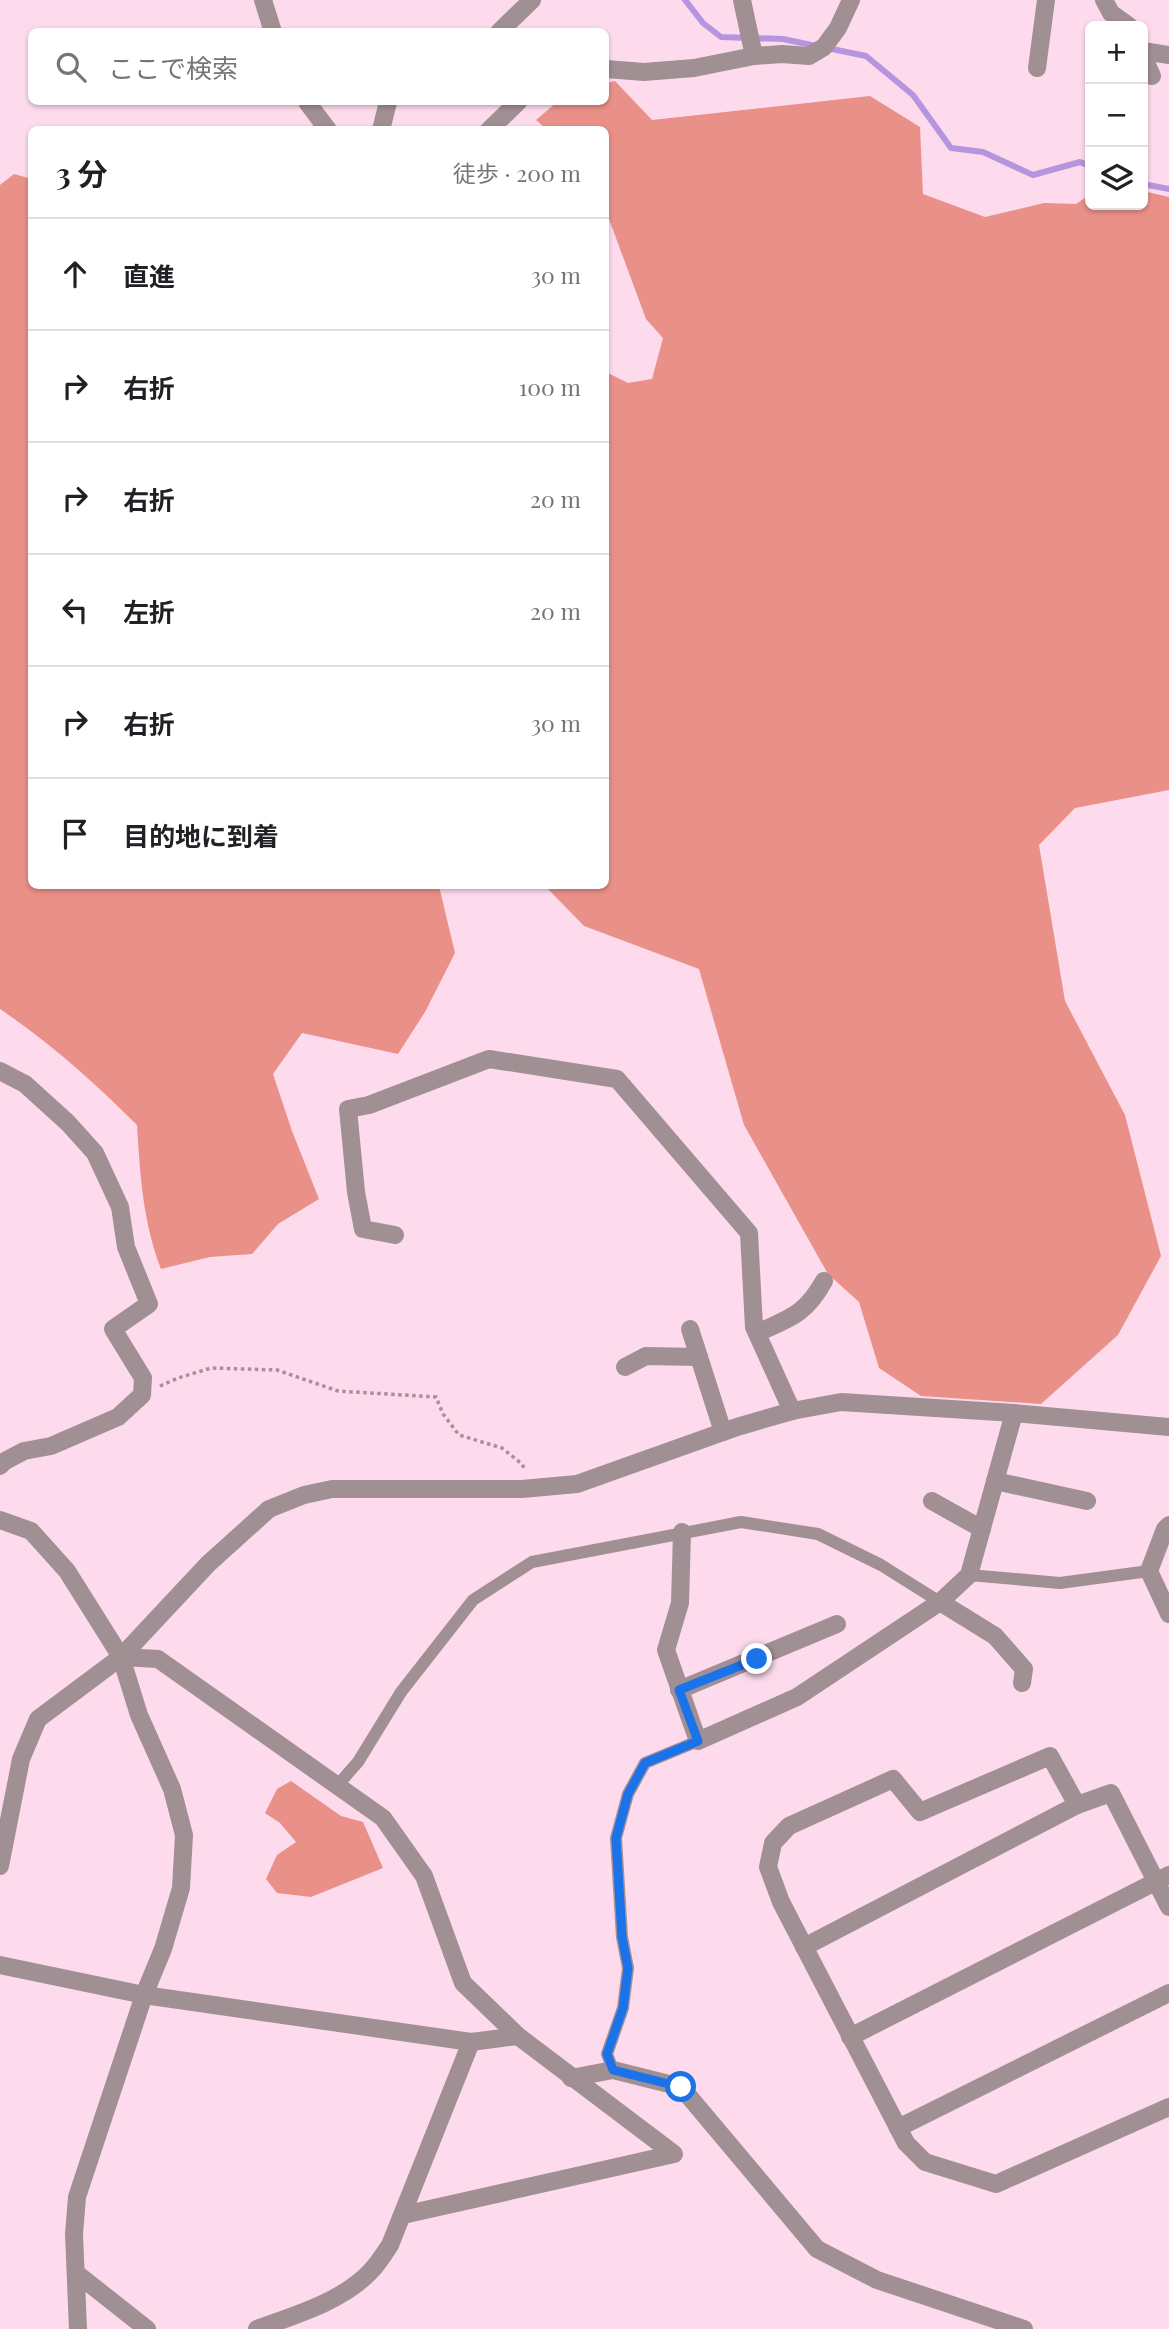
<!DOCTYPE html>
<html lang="ja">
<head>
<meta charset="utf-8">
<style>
  :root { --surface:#fff; --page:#f2f2f2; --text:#202124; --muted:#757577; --line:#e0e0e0 }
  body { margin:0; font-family:"Playfair Display","Noto Sans JP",serif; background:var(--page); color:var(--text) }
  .controls { position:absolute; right:21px; top:21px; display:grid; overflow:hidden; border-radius:10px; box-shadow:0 2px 5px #0004 }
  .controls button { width:63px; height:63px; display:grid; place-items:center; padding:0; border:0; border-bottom:2px solid var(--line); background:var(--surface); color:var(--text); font:35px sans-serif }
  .stop { position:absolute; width:21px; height:21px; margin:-16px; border:5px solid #1a73e8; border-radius:50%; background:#fff }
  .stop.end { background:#1a73e8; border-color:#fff; box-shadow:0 2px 7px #0008 }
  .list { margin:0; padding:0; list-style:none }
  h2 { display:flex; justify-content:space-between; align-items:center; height:91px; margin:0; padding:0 28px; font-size:30px }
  h2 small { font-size:23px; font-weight:400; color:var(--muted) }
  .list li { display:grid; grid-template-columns:46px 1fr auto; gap:21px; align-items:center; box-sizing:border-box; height:112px; padding:0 28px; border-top:2px solid var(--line) }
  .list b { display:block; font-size:26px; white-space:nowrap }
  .list em { font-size:23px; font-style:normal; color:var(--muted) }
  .icon { flex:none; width:38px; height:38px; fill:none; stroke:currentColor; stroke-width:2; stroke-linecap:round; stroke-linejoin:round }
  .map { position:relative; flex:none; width:1169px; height:2329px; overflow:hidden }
  .search { position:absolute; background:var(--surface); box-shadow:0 2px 5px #0004; left:28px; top:28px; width:581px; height:77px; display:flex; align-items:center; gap:18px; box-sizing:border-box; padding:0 24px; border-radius:10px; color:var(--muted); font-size:26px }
  .panel { position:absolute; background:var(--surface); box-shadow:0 2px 5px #0004; left:28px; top:126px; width:581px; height:763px; border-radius:10px }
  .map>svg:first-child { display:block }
</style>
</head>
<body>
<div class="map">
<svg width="1169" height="2329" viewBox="0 0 1169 2329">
  <rect width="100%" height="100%" fill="#fddbed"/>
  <g fill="#e99089">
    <polygon points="615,81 652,120 870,96 920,127 923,194 985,217 1044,203 1076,204 1090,194 1090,205 1143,205 1143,191 1169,197 1169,790 1075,808 1039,845 1065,1001 1125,1115 1161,1256 1118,1335 1041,1404 921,1396 879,1368 859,1302 828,1274 744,1125 699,969 584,926 545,886 606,886 606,372 628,383 652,379 663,338 646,319 606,211 606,130 546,129 536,120 557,102 606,102 606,83"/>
    <path d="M14 174 32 179V886H439L455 953 425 1012 398 1054 302 1033 273 1074 292 1131 319 1199 278 1224 252 1254 210 1257 161 1269C143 1222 140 1175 137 1125 94 1082 50 1043 0 1009V185Z"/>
    <polygon points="291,1781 341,1816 363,1822 383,1868 311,1897 277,1893 266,1879 277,1855 296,1842 280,1823 265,1813 277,1789"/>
  </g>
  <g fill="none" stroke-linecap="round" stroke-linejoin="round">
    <g stroke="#b595de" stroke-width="6">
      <polyline points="685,0 703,23 721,37 783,39 816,46"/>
      <polyline points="827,48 866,56 913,95 951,148 983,152 1033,175 1080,162 1090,166"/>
      <polyline points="1143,184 1169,189"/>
    </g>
    <polyline stroke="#a88f9d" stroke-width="3.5" stroke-dasharray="3.5 3.5" stroke-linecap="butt" points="160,1386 178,1378 211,1368 277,1370 338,1391 436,1397 443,1414 459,1435 502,1448 522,1464 525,1470"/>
    <g stroke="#a08f93" stroke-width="12">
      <polyline points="969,1575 1060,1583 1149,1571"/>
      <polyline points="336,1787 358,1762 401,1692 473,1600 532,1562 741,1522 818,1534 881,1565 940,1602"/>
      <polyline points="613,2070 607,2054 623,2008 628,1968 622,1937 616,1838 628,1794 645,1763 698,1741"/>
    </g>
    <g stroke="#a08f93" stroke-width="18">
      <polyline points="263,0 273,32"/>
      <polyline points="742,0 754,56"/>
      <polyline points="1104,0 1111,13 1129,26"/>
      <polyline points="499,32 532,0"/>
      <polyline points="1143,51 1169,55"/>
      <polyline points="1143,56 1152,76"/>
      <polyline points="1037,68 1046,0"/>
      <polyline points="606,69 644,72 694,68 754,56 782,54 809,56 824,47 838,28 851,0"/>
      <polyline points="307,102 328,130"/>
      <polyline points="381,130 388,102"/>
      <polyline points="489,130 518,102"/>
      <polyline points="0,1071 25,1084 68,1123 95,1153 120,1207 126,1247 149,1304 113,1329 143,1378 142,1395 118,1417 51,1446 24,1451 5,1461 0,1466"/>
      <polyline points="395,1235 363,1229 356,1192 348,1109 369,1105 489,1059 617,1079 749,1233 754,1327 792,1411"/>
      <polyline points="690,1329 723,1432"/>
      <path d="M757 1333C790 1318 805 1315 824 1281"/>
      <polyline points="625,1367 646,1356 699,1357"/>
      <polyline points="995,1481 1087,1501"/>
      <polyline points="932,1501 982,1529"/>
      <polyline points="1169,1525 1165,1529 1149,1571 1169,1614"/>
      <polyline points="682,1532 680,1603 666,1650 698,1741 797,1697 940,1602 969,1575 1014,1413"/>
      <polyline points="940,1602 995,1636 1024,1669 1022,1683"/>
      <polyline points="679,1690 837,1624"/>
      <polyline points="1077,1805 1050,1756 920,1812 893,1779 789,1826 773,1843 768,1867 781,1902 906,2143 925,2162 996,2184 1169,2107"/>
      <polyline points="0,1866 21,1759 38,1719 121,1657 158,1659 383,1818 424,1876 463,1983 518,2036 674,2154 403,2215"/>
      <polyline points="804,1947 1077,1805 1111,1793 1169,1907"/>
      <polyline points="0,1965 144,1995 471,2042 518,2036"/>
      <polyline points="850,2037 1169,1875"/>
      <polyline points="571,2078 613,2070 681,2087 817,2249 877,2280 1024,2329"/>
      <polyline points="898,2128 1169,1993"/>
      <polyline points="76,2273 147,2329"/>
      <path d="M257 2329C295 2315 341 2302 370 2272 378 2264 384 2254 390 2245L471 2042"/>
    </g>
    <g stroke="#a08f93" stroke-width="18">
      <polyline points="0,1520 31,1531 67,1571 121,1657 139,1715 172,1789 184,1835 181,1888 163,1949 144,1995 77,2197 74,2234 78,2329"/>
      <polyline points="121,1657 208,1564 269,1509 304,1495 332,1489 522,1489 577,1484 737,1427 792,1411 841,1402 1014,1413 1169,1427"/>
    </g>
  </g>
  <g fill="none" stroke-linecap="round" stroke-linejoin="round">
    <polyline stroke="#1a73e8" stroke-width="9" points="681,2087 613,2070 607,2054 623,2008 628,1968 622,1937 616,1838 628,1794 645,1763 698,1741 679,1690 757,1659"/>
  </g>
</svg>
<div class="controls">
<button>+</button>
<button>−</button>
<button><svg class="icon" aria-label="layers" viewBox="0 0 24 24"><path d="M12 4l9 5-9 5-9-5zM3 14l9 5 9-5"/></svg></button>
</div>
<div class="stop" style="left:681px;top:2087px"></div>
<div class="stop end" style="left:757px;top:1659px"></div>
<div class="search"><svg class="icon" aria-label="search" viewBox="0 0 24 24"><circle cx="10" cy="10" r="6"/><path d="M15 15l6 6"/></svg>ここで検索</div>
<section class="panel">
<h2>3 分<small>徒歩 · 200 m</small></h2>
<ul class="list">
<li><svg class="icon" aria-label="ahead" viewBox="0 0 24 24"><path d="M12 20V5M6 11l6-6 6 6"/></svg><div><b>直進</b></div><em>30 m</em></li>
<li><svg class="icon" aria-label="right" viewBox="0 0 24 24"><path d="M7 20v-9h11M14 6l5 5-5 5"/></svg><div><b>右折</b></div><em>100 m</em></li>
<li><svg class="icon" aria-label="right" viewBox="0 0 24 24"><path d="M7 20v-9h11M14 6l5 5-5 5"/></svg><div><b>右折</b></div><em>20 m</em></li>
<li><svg class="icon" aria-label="left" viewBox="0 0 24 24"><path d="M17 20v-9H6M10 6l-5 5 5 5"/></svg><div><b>左折</b></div><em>20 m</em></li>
<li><svg class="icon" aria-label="right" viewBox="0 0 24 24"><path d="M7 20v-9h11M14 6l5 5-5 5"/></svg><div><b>右折</b></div><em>30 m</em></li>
<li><svg class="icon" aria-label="arrive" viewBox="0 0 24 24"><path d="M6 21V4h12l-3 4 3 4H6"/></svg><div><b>目的地に到着</b></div></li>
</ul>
</section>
</div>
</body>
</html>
